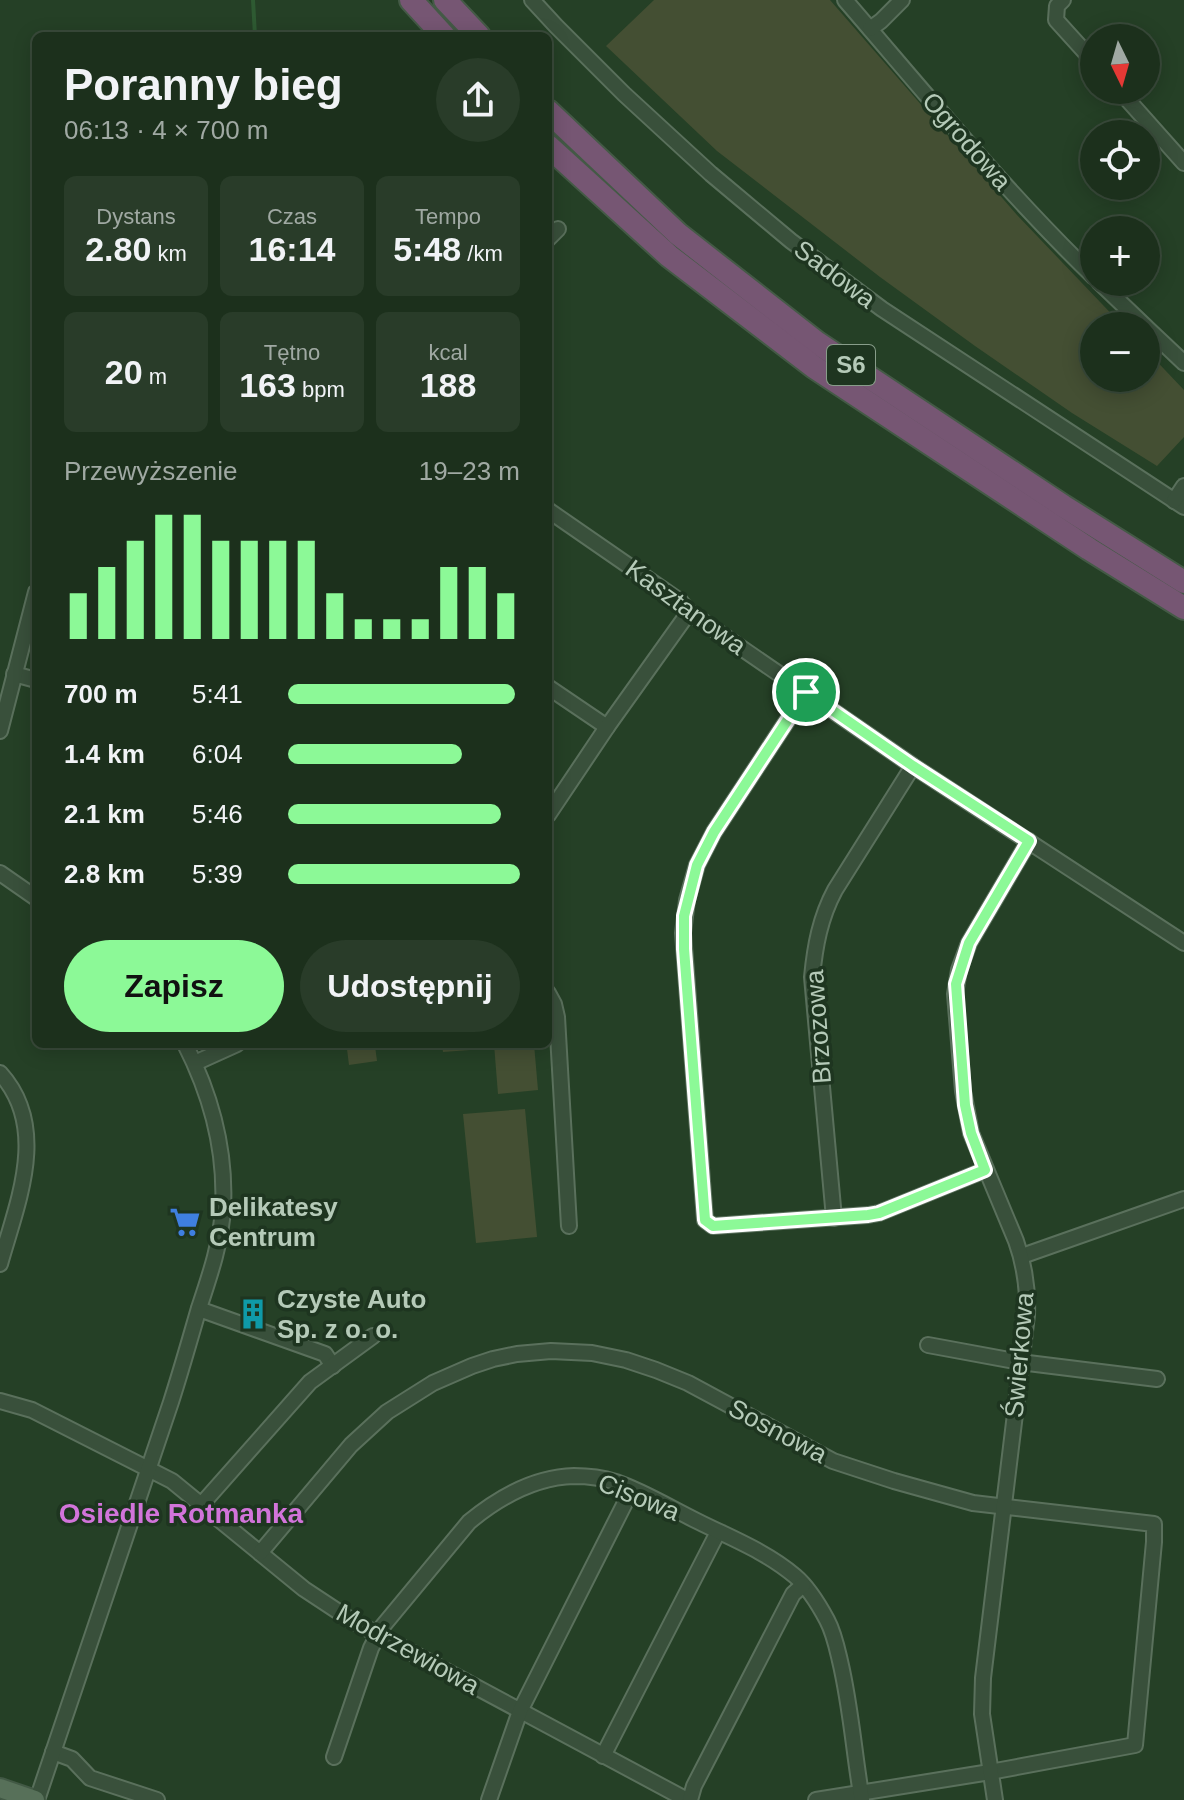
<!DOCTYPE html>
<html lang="pl">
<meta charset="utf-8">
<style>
body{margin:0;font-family:Arial,sans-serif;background:#293c29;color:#f1f3f6;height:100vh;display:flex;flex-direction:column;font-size:30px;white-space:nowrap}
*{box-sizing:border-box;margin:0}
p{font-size:26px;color:#a0a9a3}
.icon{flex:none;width:44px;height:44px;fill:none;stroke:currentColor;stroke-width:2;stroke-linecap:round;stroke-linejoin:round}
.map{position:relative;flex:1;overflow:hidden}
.side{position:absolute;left:32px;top:32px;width:520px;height:1016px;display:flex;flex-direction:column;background:#1c301c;border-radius:12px;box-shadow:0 4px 20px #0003,0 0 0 2px #3a4b3b}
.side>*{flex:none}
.needle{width:52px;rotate:175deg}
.fabs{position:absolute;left:1080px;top:24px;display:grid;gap:16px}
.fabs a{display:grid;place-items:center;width:80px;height:80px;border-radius:50%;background:#1c301c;box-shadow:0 4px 20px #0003,0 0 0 2px #3a4b3b;font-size:40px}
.pin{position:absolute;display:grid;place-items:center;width:68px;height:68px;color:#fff;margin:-34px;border:4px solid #fff;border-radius:50%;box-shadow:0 2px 8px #0007}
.round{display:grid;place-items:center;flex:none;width:84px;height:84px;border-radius:42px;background:#293c29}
.head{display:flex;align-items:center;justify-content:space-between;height:136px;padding:0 32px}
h1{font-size:44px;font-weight:700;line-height:60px}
.stats{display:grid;grid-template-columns:repeat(3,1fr);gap:12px;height:136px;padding:8px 32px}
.stats div{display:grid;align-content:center;border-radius:12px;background:#293c29;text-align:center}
.stats b{font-size:34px;font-weight:700}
.stats small{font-size:22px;font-weight:400}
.stats p{font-size:22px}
.chart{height:224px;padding:16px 32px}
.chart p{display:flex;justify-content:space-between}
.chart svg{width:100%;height:144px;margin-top:8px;stroke:#8cf997;stroke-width:6}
.button{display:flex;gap:16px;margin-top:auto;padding:16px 32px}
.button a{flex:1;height:92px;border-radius:48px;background:#8cf997;color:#111;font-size:32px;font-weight:700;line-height:92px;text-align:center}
.button a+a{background:#293c29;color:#f1f3f6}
ul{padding:0 32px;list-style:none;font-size:26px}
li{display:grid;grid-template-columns:128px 96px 1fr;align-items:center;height:60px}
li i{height:20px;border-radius:10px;background:#8cf997}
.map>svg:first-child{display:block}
.green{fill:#444f33}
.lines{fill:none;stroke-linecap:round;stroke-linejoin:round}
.stream{stroke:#2e5a32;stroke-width:4}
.minor-casing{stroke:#5a705c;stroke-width:18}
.major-casing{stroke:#425945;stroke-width:22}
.highway-casing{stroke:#445a46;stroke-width:26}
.minor{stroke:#39503b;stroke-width:14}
.major{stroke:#577059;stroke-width:18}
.highway{stroke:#765673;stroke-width:22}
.route-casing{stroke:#fff;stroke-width:16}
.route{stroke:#8cf997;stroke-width:10}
.labels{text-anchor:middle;stroke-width:7;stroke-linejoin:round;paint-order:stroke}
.shield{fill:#1e3520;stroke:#889d8a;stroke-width:2}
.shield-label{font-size:24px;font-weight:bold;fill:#b5cab8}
.street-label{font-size:26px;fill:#b5cab8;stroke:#1e3520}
.poi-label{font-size:26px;font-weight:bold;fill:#b5cab8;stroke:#1e3520;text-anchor:start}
.neighbourhood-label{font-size:28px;font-weight:bold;fill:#d274da;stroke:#1e3520}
</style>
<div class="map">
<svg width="1184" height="1800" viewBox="0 0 1184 1800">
<rect width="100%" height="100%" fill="#254026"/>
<g class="green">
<polygon points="654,0 830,0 1017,215 1123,326 1094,326 1094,378 1146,378 1146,350 1184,390 1184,437 1157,466 1072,413 975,346 880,277 717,151 606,46"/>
<polygon points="442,1044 484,1044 484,1049 443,1052"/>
<polygon points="494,1044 534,1044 538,1090 498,1094"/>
<polygon points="375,1046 377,1061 349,1065 347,1049"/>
<polygon points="525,1109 537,1237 476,1243 463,1114"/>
</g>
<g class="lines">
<polyline class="stream" points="253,0 255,36"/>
<g class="minor-casing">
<g id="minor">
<polyline points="532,0 556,26 624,94 711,174 791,241 882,309 1184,507"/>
<path d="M845,0C926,94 1005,191 1094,277"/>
<polyline points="1063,0 1057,6 1056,20 1094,62"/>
<polyline points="870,29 881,21 902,0"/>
<polyline points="1119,90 1184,163"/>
<polyline points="548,239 558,229"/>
<polyline points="1099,282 1145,326"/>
<polyline points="1146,327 1184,363"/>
<polyline points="1174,501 1184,486"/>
<polyline points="548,510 681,602 689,612 913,766 1184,943"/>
<polyline points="14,674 36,680"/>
<polyline points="548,687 607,727"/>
<polyline points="806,692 714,832 697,865 687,900 683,933 705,1220 713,1226 868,1215 879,1213 985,1170"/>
<polyline points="0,731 36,592"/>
<polyline points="548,815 607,727 689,612"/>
<polyline points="0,873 36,898"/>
<polyline points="548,993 554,1004 557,1017 569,1226"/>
<polyline points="195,1063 237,1044"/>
<path d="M0,1073C50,1128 17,1203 0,1264"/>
<path d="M834,1218L812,977C815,946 820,918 835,890L913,766"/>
<polyline points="1022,1256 1184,1199"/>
<polyline points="199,1309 325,1354 333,1366"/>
<polyline points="928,1345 1020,1362 1157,1379"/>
<polyline points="0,1401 32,1410 172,1481 304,1589 351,1620 687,1800"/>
<polyline points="202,1504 310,1382 373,1336"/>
<polyline points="260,1553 351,1445 387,1412 433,1383 472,1366 493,1359 517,1354 551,1351 592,1353 626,1360 656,1370 688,1383 833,1461 894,1481 973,1503 1154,1524 1154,1542 1135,1745 990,1772 816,1800"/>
<polyline points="53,1752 72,1759 90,1778 157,1800"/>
<polyline points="603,1756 718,1532"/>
<path d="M334,1757L371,1648L382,1627L469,1522C498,1498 535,1477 574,1476C588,1476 603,1478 616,1482C645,1492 672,1509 699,1522C731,1538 767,1552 795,1576C808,1587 819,1605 827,1620C834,1633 837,1648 840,1661C851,1707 854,1754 862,1800"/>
<path d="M37,1800C81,1667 127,1535 171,1402C181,1371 190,1339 199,1308C210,1275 221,1243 223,1208C226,1151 211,1095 185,1044"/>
<polyline points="489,1800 520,1711 632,1489"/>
<polyline points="690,1800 694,1786 793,1594 803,1585"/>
<path d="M995,1800L982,1714L983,1678L1027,1315C1028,1289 1025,1266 1016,1241L971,1133L963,1091L955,994L959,970L969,943L1029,841"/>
</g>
</g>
<g class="major-casing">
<polyline id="major" points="0,1788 35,1800"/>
</g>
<g class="highway-casing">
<g id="highway">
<polyline points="411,0 444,36"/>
<polyline points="445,0 479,36"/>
<polyline points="548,111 678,234 816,342 1063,506 1184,582"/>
<polyline points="548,146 669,256 814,367 1089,549 1184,608"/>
</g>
</g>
<use href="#minor" class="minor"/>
<use href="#major" class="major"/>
<use href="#highway" class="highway"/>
</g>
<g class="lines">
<g class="route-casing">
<polygon id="route" points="806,692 913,766 1029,841 969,943 956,984 965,1105 971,1133 985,1170 879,1213 868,1215 713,1226 705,1220 684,949 684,916 697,865 714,832"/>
</g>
<use href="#route" class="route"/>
</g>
<defs>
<g id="supermarket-bare" transform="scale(2.4)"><path d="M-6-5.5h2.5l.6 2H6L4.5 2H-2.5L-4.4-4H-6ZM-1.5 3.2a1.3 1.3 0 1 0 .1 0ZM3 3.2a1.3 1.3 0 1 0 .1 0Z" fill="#3f7fe0" stroke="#1e3520" stroke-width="2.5" paint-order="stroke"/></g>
<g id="building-bare" transform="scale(2.4)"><path d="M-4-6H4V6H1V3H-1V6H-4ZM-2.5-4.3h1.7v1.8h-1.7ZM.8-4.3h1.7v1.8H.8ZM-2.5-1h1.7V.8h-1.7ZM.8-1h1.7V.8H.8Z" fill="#0f9aa8" stroke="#1e3520" stroke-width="2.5" paint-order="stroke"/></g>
</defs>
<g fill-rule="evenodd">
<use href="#supermarket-bare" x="185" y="1222"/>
<use href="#building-bare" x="253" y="1314"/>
</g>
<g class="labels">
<rect class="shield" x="827" y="345" width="48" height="40" rx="6"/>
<g class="shield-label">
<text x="851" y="373">S6</text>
</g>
<g class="street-label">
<text transform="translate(967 141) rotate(49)" y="9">Ogrodowa</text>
<text transform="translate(835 274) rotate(37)" y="9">Sadowa</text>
<text transform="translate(686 607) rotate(36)" y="9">Kasztanowa</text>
<text transform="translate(818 1027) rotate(-94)" y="9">Brzozowa</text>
<text transform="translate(1019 1355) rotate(-85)" y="9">Świerkowa</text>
<text transform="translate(778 1431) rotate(28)" y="9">Sosnowa</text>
<text transform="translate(639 1497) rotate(22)" y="9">Cisowa</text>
<text transform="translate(408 1649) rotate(29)" y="9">Modrzewiowa</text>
</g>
<g class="poi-label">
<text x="209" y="1216">Delikatesy<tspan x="209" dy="30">Centrum</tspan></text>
<text x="277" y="1308">Czyste Auto<tspan x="277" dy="30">Sp. z o. o.</tspan></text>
</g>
<g class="neighbourhood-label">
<text x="181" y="1523">Osiedle Rotmanka</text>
</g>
</g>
</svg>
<div class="fabs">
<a><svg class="needle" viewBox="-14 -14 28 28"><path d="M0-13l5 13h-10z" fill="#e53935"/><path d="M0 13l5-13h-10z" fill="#a0a9a3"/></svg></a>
<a><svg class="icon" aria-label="locate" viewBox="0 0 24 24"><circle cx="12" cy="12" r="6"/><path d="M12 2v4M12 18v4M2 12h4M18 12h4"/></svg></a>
<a>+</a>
<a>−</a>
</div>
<div class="pin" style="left:806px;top:692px;background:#1e9e55"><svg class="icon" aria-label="arrive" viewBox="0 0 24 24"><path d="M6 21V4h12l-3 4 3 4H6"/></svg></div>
<section class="side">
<div class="head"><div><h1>Poranny bieg</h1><p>06:13 · 4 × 700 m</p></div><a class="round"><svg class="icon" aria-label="share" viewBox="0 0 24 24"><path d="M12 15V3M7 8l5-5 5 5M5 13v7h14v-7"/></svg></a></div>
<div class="stats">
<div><p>Dystans</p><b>2.80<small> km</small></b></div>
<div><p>Czas</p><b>16:14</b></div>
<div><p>Tempo</p><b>5:48<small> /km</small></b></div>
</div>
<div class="stats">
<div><b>20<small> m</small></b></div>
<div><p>Tętno</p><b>163<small> bpm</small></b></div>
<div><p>kcal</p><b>188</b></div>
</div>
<div class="chart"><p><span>Przewyższenie</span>19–23 m</p>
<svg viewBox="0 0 160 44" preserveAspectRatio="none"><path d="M5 44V30M15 44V22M25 44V14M35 44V6M45 44V6M55 44V14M65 44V14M75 44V14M85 44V14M95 44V30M105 44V38M115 44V38M125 44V38M135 44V22M145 44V22M155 44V30"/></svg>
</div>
<ul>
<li><b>700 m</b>5:41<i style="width:98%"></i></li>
<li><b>1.4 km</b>6:04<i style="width:75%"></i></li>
<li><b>2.1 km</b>5:46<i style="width:92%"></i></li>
<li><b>2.8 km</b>5:39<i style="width:100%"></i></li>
</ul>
<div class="button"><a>Zapisz</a><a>Udostępnij</a></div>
</section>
</div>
